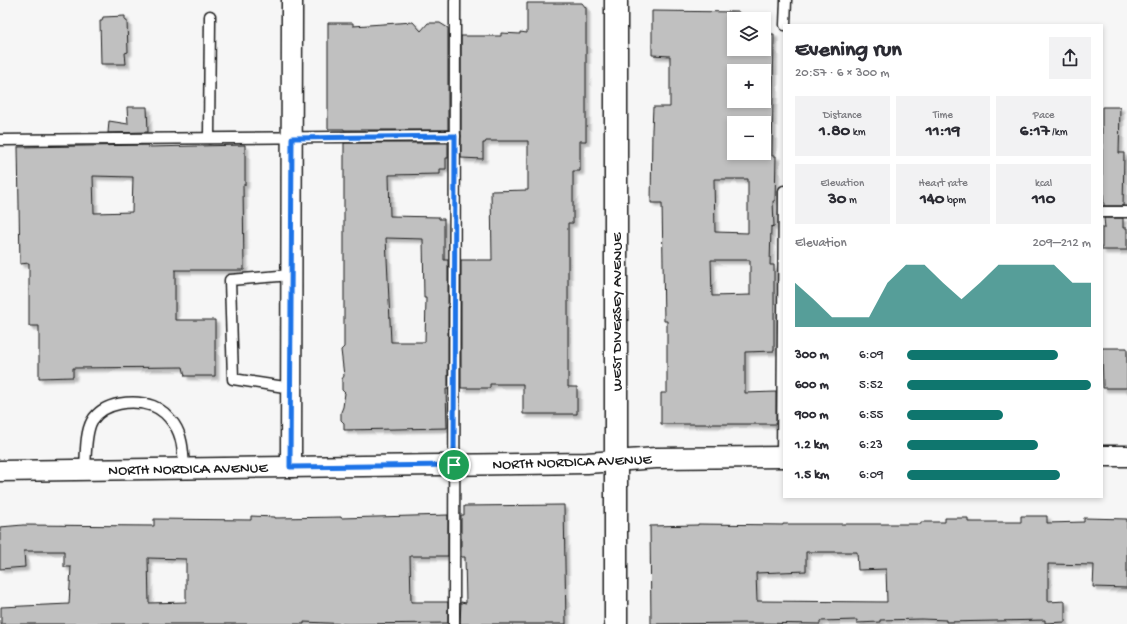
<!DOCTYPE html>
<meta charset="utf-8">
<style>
body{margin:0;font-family:"Gochi Hand",sans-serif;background:#f2f2f3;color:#2b2b33;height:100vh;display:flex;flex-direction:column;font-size:15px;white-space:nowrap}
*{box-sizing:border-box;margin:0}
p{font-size:13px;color:#7c7c81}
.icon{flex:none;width:22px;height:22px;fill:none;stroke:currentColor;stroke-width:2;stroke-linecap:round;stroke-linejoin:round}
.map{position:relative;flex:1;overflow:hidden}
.drawer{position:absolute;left:783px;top:24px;width:320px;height:474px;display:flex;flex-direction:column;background:#fff;border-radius:0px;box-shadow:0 2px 6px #0003}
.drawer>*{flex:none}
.tools{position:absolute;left:727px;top:12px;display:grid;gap:8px}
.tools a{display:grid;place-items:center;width:44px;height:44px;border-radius:0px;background:#fff;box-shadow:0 2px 6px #0003;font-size:20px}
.pin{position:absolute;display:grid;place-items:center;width:34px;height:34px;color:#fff;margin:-17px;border:2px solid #fff;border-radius:50%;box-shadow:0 1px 4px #0007}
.round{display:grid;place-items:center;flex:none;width:42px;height:42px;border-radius:0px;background:#f2f2f3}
.summary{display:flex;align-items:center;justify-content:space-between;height:68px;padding:0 12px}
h1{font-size:22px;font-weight:800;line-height:30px}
.figures{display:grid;grid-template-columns:repeat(3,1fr);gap:6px;height:68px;padding:4px 12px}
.figures div{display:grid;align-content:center;border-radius:0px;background:#f2f2f3;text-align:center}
.figures b{font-size:17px;font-weight:800}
.figures small{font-size:11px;font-weight:400}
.figures p{font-size:11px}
.chart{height:112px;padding:8px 12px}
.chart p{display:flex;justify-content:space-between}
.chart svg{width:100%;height:72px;margin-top:4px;fill:#0f766e;opacity:.7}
ul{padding:0 12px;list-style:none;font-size:13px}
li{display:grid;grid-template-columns:64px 48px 1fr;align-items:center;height:30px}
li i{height:10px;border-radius:5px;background:#0f766e}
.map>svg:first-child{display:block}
.building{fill:#c0c0c0;stroke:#1c1c1c;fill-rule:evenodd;filter:url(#shadow)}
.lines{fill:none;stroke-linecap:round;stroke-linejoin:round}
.service-casing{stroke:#1c1c1c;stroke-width:13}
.minor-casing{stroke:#1c1c1c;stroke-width:23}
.secondary-casing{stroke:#1c1c1c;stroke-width:25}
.service{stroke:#fff;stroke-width:10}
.minor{stroke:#fff;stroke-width:20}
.secondary{stroke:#fff;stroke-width:22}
.route-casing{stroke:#fff;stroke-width:8}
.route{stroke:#1a73e8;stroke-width:5}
.labels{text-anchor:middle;stroke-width:3.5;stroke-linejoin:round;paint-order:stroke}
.street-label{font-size:15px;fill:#1c1c1c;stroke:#fff}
</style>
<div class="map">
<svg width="1127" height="624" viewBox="0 0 1127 624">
<defs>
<filter id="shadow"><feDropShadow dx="3.5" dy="3.5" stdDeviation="1" flood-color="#0004"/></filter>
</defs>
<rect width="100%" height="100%" fill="#f6f6f6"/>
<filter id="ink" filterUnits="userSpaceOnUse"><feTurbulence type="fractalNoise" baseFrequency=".025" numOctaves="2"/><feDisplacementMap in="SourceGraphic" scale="8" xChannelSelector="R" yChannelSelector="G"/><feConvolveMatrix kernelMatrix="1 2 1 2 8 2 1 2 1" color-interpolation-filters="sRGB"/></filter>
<g filter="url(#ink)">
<g class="building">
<polygon points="527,3 582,3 586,8 586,141 580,141 580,171 573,171 573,223 568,223 568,387 577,387 577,414 523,414 523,384 490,384 490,388 461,388 461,260 492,260 491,191 528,190 528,141 486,141 485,143 483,143 483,159 461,158 461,36 501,36 501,33 520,34 520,32 527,33"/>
<path d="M652,11L739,12V19H734V49H764V34H774L772,156H776L775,201H773L774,226L771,227L770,265H774V351L745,352V393L776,392V424H661V393H667V321H664L662,203H651L652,130L653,107H670V56L652,55ZM734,71H764V101H734ZM734,123H764V153H734ZM714,179H748V233L715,232ZM711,260H750V295L712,296Z"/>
<polygon points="125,16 125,21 127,21 128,52 125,53 126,64 101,64 100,21 102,21 103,17"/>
<polygon points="413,22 421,31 428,23 440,23 448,28 448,130 344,130 344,129 328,129 328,23 353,23 353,26"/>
<polygon points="127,107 147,107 148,132 108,133 109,121 128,124"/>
<polygon points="1102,107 1120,107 1119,153 1124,153 1123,206 1104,206 1102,176"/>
<path d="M344,143H448V158H446V169H440V174L389,175L390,216L439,217V219H444V260H448V389H446L447,428L344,430V423L341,420V412L343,407L345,393L342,390V379L344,376L341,350L344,347ZM386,238L423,239L424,298H426L425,342H391Z"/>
<path d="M148,145V147L245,145V185H243L244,270H175V320H215V376H185L183,367L73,368V377L39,378V326H29V263L20,264L18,147ZM93,176L133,177L132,212L94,213Z"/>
<polygon points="1104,218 1123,218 1123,228 1127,228 1127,250 1102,250 1102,228 1105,228"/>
<polygon points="1102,348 1127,348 1127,388 1103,388"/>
<polygon points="564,505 566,624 460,624 461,602 466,603 465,557 461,557 461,515 464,515 464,506"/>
<path d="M448,515V556H410L411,602H448V623L349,624L304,622V624H1V607L69,604L71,567H64V551H24L25,567L0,569V527L23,525L154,526V519L251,520V516L275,517V518L341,517V518ZM148,558L186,559V602L149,603Z"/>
<path d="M1021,516H1047V523L1084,522V518L1127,519V588L1093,587L1094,565L1048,564V602L1065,601V622L1045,623V620L946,622V620L922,619L880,620V622L857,623V620L820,621V624L750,623L651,624L650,526L698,525V524L783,525V524H921V522H945V518H968V522H1021ZM806,552H857L858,570L886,569L887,602L757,601L756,573L806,571Z"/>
</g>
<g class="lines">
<g class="service-casing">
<g id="service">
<polyline points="785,25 786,0"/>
<polyline points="209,138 210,16"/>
<polyline points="0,140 455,136"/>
<polyline points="1102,212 1127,212"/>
<polyline points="291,388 233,379 230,280 291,275"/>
<polyline points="782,457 784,191"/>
<path d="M85,470C86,456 85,433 92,421C103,402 134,399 153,406C161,409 169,417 174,424C183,437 183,453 184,468"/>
<polyline points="454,624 455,0"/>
</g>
</g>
<g class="minor-casing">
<g id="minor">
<polyline points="1102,456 1127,456"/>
<polyline points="291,467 292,0"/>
<polyline points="0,471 587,463 656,458 784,457"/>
</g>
</g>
<g class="secondary-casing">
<polyline id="secondary" points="616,624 616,0"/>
</g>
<use href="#service" class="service"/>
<use href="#minor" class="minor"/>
<use href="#secondary" class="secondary"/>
</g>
</g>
<g class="lines" filter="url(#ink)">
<g class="route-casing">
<polygon id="route" points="455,136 454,465 290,467 292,138"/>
</g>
<use href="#route" class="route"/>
</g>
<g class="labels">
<g class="street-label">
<text transform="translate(616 312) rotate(-90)" y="5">WEST DIVERSEY AVENUE</text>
<text transform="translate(572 461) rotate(-2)" y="5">NORTH NORDICA AVENUE</text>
<text transform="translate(188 468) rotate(-1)" y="5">NORTH NORDICA AVENUE</text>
</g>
</g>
</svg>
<div class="tools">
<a><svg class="icon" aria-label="layers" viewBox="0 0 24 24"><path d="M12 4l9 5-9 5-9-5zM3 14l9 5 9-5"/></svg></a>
<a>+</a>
<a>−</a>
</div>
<div class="pin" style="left:454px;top:465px;background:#1e9e55"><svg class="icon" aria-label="arrive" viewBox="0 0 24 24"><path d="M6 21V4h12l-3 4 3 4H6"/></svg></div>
<section class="drawer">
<div class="summary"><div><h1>Evening run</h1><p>20:57 · 6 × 300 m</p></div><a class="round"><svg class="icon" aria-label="share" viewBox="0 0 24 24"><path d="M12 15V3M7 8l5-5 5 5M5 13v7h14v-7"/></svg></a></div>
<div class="figures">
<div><p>Distance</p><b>1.80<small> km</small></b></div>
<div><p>Time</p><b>11:19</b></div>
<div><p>Pace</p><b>6:17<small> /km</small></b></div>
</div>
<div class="figures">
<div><p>Elevation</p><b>30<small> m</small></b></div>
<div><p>Heart rate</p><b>140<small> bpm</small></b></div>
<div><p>kcal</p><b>110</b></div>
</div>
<div class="chart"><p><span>Elevation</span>209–212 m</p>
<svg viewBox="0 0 160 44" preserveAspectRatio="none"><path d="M0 44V17L10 27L20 38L30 38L40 38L50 17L60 6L70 6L80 17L90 27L100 17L110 6L120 6L130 6L140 6L150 17L160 17V44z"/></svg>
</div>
<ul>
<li><b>300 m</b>6:09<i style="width:82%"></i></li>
<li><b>600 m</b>5:52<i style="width:100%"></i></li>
<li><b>900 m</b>6:55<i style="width:52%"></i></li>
<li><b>1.2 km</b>6:23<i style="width:71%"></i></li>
<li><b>1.5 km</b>6:09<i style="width:83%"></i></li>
</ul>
</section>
</div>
